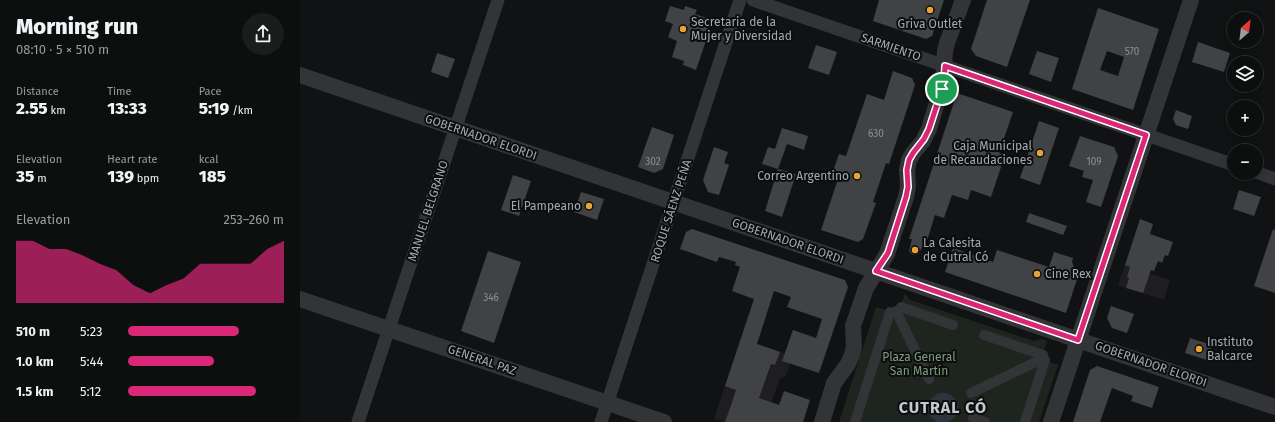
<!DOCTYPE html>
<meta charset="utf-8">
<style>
body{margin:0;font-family:"Fira Sans",sans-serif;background:#1b1c1c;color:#f1f3f6;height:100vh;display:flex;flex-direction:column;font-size:15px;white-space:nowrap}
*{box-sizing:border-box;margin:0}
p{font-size:13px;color:#9a9c9e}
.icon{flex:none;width:22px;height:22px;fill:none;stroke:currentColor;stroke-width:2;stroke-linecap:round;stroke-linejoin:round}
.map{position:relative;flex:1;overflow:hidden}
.sheet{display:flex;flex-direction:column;background:#0d0e0e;width:300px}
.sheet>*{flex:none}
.needle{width:26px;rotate:28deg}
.tools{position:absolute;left:927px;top:12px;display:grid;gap:8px}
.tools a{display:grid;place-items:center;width:36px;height:36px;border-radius:50%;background:#0d0e0e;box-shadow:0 2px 10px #0003,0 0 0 1px #2d2e2e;font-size:20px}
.pin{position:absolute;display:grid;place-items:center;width:34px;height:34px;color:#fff;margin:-17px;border:2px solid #fff;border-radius:50%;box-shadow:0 1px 4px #0007}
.round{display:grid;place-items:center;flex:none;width:42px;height:42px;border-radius:21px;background:#1b1c1c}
.head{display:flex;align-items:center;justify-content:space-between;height:68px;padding:0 16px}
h1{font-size:22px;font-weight:800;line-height:30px}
.stats{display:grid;grid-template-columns:repeat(3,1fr);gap:6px;height:68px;padding:4px 16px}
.stats div{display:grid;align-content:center}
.stats b{font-size:17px;font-weight:800}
.stats small{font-size:11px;font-weight:400}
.stats p{font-size:11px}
.chart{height:112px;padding:8px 16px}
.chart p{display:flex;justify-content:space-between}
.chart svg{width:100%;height:72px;margin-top:4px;fill:#db2777;opacity:.7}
ul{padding:0 16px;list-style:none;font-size:13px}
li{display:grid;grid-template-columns:64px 48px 1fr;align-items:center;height:30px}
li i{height:10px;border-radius:5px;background:#db2777}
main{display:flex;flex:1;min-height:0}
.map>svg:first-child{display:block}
.built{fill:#1e1e20}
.green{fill:#1e251e}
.water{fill:#2c353b}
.building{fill:#404246;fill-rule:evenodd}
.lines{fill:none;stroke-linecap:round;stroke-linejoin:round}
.pedestrian{stroke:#333438;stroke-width:10}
.minor{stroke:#333438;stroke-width:13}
.tertiary{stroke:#333438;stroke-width:16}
.route-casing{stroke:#fff;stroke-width:8}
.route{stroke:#db2777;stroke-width:5}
.poi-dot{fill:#e9a234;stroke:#0c0d0e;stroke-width:1.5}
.labels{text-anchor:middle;stroke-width:4;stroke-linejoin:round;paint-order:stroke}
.number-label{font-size:10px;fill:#8a8f98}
.poi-label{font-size:12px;fill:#a3a9b3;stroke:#0c0d0e;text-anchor:start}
.street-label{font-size:12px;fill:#a3a9b3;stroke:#0c0d0e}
.park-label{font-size:12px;fill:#7b9d7b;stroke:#0c0d0e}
.district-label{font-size:16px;font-weight:bold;letter-spacing:1px;fill:#c4c8cf;stroke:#0c0d0e}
</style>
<main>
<section class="sheet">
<div class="head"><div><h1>Morning run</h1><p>08:10 · 5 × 510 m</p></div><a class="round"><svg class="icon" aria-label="share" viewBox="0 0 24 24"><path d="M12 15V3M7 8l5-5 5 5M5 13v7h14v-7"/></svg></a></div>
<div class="stats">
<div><p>Distance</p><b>2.55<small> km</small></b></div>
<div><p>Time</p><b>13:33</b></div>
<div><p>Pace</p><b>5:19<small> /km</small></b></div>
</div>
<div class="stats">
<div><p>Elevation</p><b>35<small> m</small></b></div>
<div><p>Heart rate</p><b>139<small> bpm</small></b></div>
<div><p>kcal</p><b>185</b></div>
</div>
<div class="chart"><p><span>Elevation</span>253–260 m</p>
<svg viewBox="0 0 160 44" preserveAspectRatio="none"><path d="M0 44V6L10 6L20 11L30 11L40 15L50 20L60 24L70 33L80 38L90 33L100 29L110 20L120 20L130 20L140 20L150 11L160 6V44z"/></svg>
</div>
<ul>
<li><b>510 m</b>5:23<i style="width:71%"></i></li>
<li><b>1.0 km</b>5:44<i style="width:55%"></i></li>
<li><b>1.5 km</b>5:12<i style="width:82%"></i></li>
</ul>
</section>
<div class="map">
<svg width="975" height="422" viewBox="0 0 975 422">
<rect width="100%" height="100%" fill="#111213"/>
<g class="built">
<polygon points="825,265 870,280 864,300 818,285"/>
<polygon points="441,338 492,356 486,376 480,379 469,409 433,397 425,422 414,419"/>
</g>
<polygon class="green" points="605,293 610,300 734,341 741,339 747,341 743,355 745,360 758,365 739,422 539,422 576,307 592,312 600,309"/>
<circle class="water" cx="643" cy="408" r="15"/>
<g class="building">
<polygon points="579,0 644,0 632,36 626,39 573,21"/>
<polygon points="687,0 730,0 707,67 676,56 671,49"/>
<polygon points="370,6 384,10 385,6 397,10 395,14 413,20 396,70 383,65 384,61 372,57 377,41 368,37 373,24 365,21"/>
<path d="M798,8L859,29L833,110L772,89ZM807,51L824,57L818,76L800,70Z"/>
<polygon points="898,42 930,53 924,72 892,62"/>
<polygon points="516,45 537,52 529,75 508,68"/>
<polygon points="737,51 759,58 751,82 729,74"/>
<polygon points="137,53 155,59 148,78 131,72"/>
<polygon points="593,71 612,78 615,85 589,164 586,163 573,202 576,203 563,239 558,242 521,230 538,179 531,177 539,154 546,156 567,94 584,100"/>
<polygon points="657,93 713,112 699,153 705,155 691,197 671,190 668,200 652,195 644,218 635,215 626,244 625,243 618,254 614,255 611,254 609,251 612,239 609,239"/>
<polygon points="876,110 892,116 888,129 876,125 873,119"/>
<polygon points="739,121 759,128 740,185 720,178"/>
<polygon points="352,127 374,135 363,169 354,173 338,167"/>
<polygon points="482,128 508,136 504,150 487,144 478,169 462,164 468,147 475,149"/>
<polygon points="780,136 814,147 818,156 801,207 786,202 793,180 782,177 784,171 769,166"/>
<polygon points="414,147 428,152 424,163 429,165 419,195 408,192 403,180"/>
<polygon points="478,169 496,174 482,217 465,211"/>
<polygon points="213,175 231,181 219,216 201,210"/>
<polygon points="939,190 961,197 954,216 933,209"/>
<polygon points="281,192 304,199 297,220 274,212"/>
<polygon points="729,213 767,226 763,235 726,222"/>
<polygon points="840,219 853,224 850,234 873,242 868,256 865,255 862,263 858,261 854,271 851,270 843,293 826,288 829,278 827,277 830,267 825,265"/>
<polygon points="392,229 545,280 548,287 519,373 482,361 493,330 516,338 522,319 487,307 491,297 474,291 457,344 480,352 475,365 471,364 459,398 479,405 484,391 510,400 503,422 425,422 436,390 425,386 454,299 432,291 440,267 435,265 436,262 419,257 417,262 380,249 386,232"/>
<polygon points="973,229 975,230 975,293 954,286"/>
<polygon points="653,248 693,262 697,250 749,267 754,252 773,258 772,262 775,269 780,270 766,313 645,272"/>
<polygon points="188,251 221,262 194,343 161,331"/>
<polygon points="811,306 834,314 827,333 812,328 807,318"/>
<polygon points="890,338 912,345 907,360 885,353"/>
<polygon points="797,366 859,387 852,408 831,401 833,396 812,388 800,422 773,422 790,370"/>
</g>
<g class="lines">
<g class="pedestrian">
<polyline points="601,307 653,325"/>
<polyline points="596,311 629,379"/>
<polyline points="684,335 743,355"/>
<polyline points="671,393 744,358"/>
<polyline points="673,418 685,422"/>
<polyline points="555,422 590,312"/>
<polyline points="725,422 745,360"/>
</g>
<g class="minor">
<polyline points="453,0 934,165"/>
<polyline points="956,172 975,179"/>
<polyline points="58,422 198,0"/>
<polyline points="301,422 440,0"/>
</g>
<g class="tertiary">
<polyline points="0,75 975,407"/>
<polyline points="0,299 364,422"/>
<polyline points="522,422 534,383 548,364 552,355 554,346 553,326 566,288 587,254 606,197 608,187 607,170 609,160 613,153 623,141 629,129 643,83 645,51 647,43 663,0"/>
<polyline points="751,422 891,0"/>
</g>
</g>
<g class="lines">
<g class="route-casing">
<polygon id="route" points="645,66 846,135 778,340 576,271 588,253 606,197 608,187 607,170 609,160 613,153 624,139 629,129 644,83"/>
</g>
<use href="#route" class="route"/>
</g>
<g class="poi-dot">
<circle cx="630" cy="10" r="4"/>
<circle cx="383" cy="29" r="4"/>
<circle cx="740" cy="153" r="4"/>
<circle cx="557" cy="176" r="4"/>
<circle cx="289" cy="206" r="4"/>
<circle cx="615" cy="250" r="4"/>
<circle cx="737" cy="274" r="4"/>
<circle cx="899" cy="349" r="4"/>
</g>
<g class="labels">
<g class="number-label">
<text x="832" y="55">570</text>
<text x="576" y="137">630</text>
<text x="353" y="165">302</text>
<text x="794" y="165">109</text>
<text x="191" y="301">346</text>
</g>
<g class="poi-label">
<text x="391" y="26">Secretaria de la<tspan x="391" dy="14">Mujer y Diversidad</tspan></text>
<text x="630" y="28" text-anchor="middle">Griva Outlet</text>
<text x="732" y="150" text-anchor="end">Caja Municipal<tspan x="732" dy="14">de Recaudaciones</tspan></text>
<text x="549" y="180" text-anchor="end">Correo Argentino</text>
<text x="281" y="210" text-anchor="end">El Pampeano</text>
<text x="623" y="247">La Calesita<tspan x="623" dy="14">de Cutral Có</tspan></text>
<text x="745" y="278">Cine Rex</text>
<text x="907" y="346">Instituto<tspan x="907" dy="14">Balcarce</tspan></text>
</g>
<g class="street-label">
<text transform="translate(591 47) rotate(19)" y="4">SARMIENTO</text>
<text transform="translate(181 137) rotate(19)" y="4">GOBERNADOR ELORDI</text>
<text transform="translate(128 211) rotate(-72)" y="4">MANUEL BELGRANO</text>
<text transform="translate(371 211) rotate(-72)" y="4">ROQUE SÁENZ PEÑA</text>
<text transform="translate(488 241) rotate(19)" y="4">GOBERNADOR ELORDI</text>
<text transform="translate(182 360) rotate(19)" y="4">GENERAL PAZ</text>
<text transform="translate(851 364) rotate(19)" y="4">GOBERNADOR ELORDI</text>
</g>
<g class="park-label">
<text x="619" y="361">Plaza General<tspan x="619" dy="14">San Martín</tspan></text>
</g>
<g class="district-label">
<text x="643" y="413">CUTRAL CÓ</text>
</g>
</g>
</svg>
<div class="tools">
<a><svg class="needle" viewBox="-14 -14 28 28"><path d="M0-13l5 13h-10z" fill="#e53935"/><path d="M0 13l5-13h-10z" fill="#9a9c9e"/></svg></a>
<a><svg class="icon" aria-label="layers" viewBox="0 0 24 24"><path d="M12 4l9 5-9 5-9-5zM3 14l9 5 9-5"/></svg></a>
<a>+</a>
<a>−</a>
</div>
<div class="pin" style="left:642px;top:89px;background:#1e9e55"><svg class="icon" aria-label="arrive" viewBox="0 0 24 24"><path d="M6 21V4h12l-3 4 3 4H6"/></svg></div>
</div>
</main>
